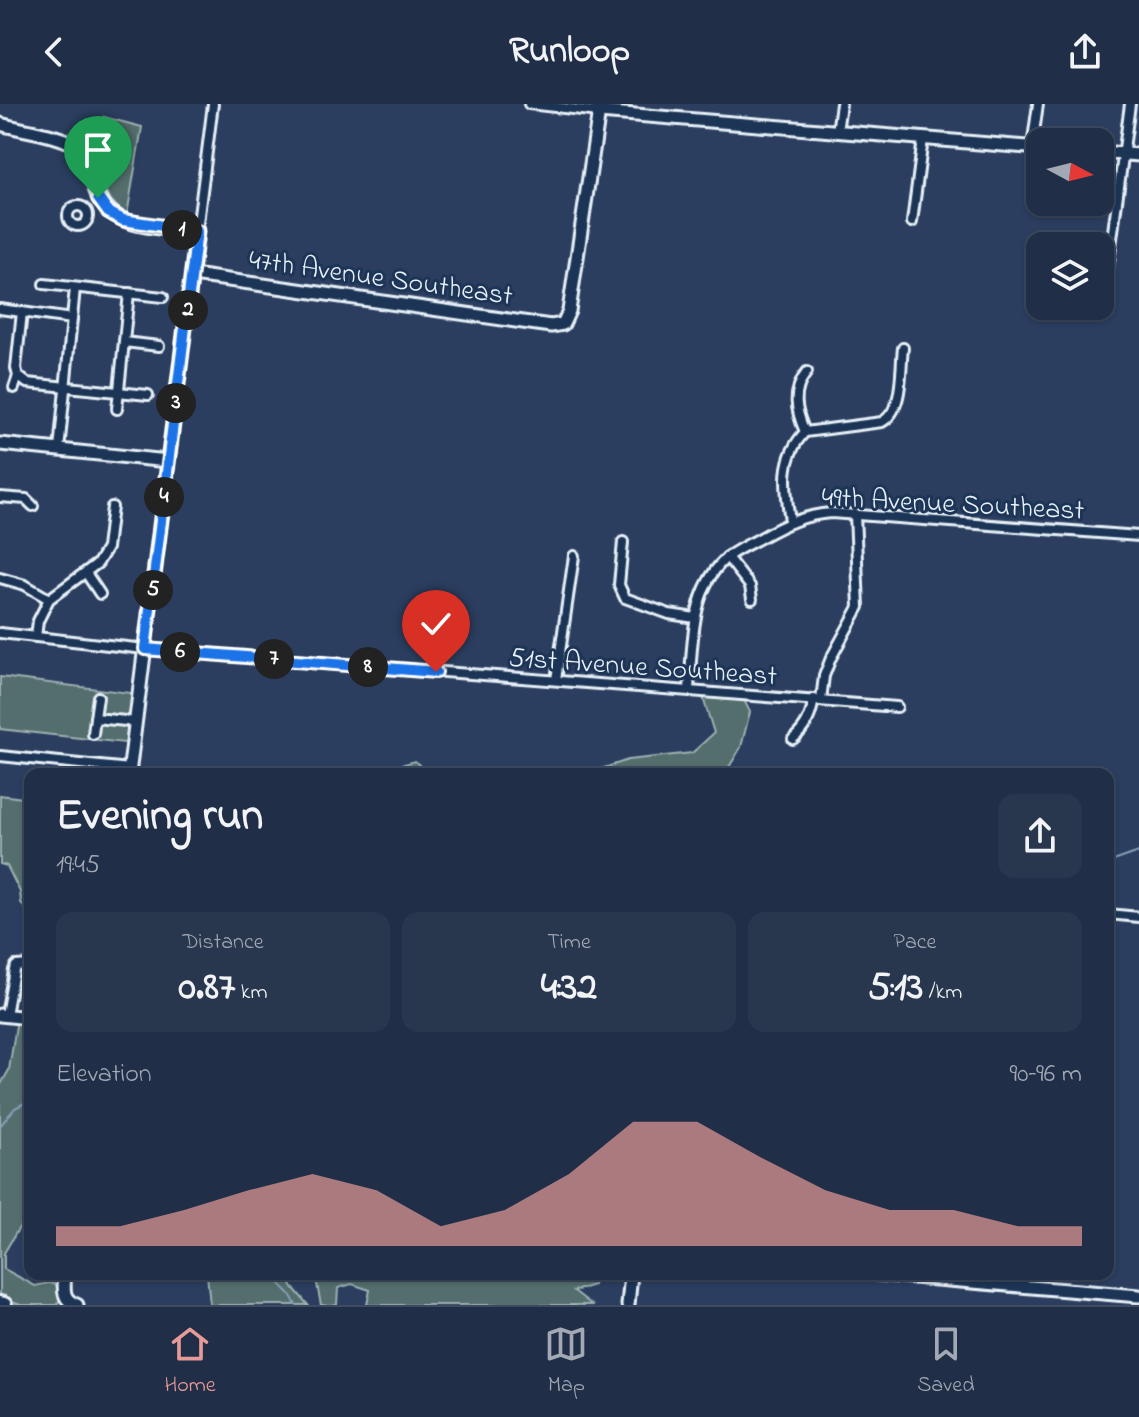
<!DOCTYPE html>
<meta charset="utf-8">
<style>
body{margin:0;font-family:"Indie Flower",sans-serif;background:#28364e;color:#f1f3f6;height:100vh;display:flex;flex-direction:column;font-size:30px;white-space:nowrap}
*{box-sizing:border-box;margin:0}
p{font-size:26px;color:#a2a8b4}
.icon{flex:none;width:44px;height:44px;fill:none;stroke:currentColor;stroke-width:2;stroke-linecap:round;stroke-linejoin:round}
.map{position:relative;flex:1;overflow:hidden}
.drawer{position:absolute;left:24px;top:664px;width:1090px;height:512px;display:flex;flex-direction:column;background:#202e47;border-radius:16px;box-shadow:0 2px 6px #0004,0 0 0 2px #3d4a60}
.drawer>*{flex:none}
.needle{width:52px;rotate:97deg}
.buttons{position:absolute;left:1026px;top:24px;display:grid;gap:16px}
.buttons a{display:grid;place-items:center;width:88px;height:88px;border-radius:16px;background:#202e47;box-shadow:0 2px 6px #0004,0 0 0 2px #3d4a60;font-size:40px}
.pin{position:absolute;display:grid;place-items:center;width:68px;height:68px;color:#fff;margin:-82px -34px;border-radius:50% 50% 50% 0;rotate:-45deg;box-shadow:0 0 8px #0007}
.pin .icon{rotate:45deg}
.km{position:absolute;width:40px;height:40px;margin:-20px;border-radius:50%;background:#222;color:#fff;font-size:22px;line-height:40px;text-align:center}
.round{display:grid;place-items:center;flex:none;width:84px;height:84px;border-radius:16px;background:#28364e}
.headline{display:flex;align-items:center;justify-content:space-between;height:136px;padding:0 32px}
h1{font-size:44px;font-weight:800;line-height:60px}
.stats{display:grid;grid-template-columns:repeat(3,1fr);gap:12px;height:136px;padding:8px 32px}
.stats div{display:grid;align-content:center;border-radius:16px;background:#28364e;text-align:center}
.stats b{font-size:40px;font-weight:800}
.stats small{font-size:22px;font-weight:400}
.stats p{font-size:22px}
.chart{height:224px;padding:16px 32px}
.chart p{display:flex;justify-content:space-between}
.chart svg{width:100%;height:144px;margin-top:8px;fill:#e69b98;opacity:.7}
header{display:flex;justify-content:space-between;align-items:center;height:104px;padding:0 32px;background:#202e47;font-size:36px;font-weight:800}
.menu{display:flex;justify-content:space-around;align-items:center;height:112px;border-top:2px solid #3d4a60;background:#202e47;font-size:22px;color:#a2a8b4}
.menu a{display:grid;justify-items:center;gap:4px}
.menu .active{color:#e69b98}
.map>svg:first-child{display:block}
.green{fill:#526e6c;stroke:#9db0b2;stroke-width:2}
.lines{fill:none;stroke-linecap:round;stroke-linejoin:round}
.stream{stroke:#859fb6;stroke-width:2}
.street-casing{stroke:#e8f1f8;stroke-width:14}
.secondary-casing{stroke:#e8f1f8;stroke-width:17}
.highway-casing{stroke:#e8f1f8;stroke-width:20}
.street{stroke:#1d3557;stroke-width:8}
.secondary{stroke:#1d3557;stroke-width:11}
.highway{stroke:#1d3557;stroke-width:14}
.route-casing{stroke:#fff;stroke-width:16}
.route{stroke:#1a73e8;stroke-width:10}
.labels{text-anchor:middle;stroke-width:6;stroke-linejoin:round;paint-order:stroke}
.street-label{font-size:28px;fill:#e8f1f8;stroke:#1d3557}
</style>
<header><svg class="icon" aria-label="back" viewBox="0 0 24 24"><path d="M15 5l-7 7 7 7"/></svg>Runloop<svg class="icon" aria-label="share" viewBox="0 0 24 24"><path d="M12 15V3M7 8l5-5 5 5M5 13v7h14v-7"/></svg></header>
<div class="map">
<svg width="1139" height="1201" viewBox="0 0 1139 1201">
<rect width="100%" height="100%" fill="#2b3e5f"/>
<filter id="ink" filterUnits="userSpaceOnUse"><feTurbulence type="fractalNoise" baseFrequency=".0125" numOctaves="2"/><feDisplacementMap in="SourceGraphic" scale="16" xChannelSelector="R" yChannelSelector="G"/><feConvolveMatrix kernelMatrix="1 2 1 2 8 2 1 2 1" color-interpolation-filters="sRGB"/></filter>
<g filter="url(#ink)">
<g class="green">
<path d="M104,13L142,23L127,111C100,91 104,77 90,49L113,27Z"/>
<polygon points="0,573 139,590 133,640 0,625"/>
<polygon points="701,587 741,590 750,608 741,643 725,670 586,670 628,656 692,649 714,629"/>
<polygon points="415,657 428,670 368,670"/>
<polygon points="0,691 30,695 30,811 21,799 20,788 7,762 0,760"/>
<polygon points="17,915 30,917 30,1105 4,1149 4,1165 35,1182 49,1179 56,1180 60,1195 57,1201 21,1201 0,1194 0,982 9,966"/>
<polygon points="207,1170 282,1170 308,1201 210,1201"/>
<polygon points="315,1170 593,1170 594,1181 574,1187 592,1201 367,1201 370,1186 352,1180 338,1184 337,1201 321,1201"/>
</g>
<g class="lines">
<g class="stream">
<polyline points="1108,759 1139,748"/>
<polyline points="0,1022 15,1004 30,996"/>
<polyline points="270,1170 290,1190 296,1201"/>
</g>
<g class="street-casing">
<g id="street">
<polyline points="529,0 599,8"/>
<polyline points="837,28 841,0"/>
<polyline points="1032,43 1038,0"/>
<circle cx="78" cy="112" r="10"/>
<polyline points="912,118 923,35"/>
<polyline points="197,127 213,0"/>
<polyline points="44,180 163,193"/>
<polyline points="0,205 72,215"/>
<polyline points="1102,210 1130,0"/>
<polyline points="124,238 159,242"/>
<polyline points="18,272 27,279 148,291"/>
<polyline points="14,284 18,272 16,264 22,208"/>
<polyline points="117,305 129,189"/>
<path d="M805,328L882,318C904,306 900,266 903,244"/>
<path d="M805,328C796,307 791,288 807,268"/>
<polyline points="59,346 75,184"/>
<polyline points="0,393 26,395 33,402"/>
<path d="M790,417C785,384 780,354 805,328"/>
<polyline points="623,438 619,481 625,494 669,510 695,514"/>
<polyline points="727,453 750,482 752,495"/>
<polyline points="86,469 100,490"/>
<polyline points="0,474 25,481 49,495"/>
<polyline points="0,529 145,545 897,603"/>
<polyline points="36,533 38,517 49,495 98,459 107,444 112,403"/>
<polyline points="556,576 574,452"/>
<path d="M689,585C693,541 690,489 724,456C734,446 750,440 762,433C785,420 805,411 831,409L1139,432"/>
<polyline points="98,593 95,614 136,618"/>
<polyline points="821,596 824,572 831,554 859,503 855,410"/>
<polyline points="93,630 95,614"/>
<path d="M793,635C806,624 811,612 814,595"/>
<polyline points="0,652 130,665"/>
<polyline points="1108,810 1139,813"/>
<polyline points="6,911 14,866 16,862 30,861"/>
</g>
</g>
<g class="secondary-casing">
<g id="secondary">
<polyline points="599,8 1040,44"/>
<path d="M0,20C20,26 61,30 77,43C89,52 91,67 94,81C105,127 159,123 197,127L129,670"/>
<polyline points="1100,48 1139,51"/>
<polyline points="193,171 551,222 563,220 569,207 600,0"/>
<polyline points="0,340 168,357"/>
<polyline points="0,911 30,914"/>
<path d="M65,1170C64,1183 61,1196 77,1201"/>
<polyline points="877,1170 1139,1192"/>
<polyline points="628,1201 631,1170"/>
</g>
</g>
<g class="highway-casing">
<polyline id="highway" points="0,1200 4,1201"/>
</g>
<use href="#street" class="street"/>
<use href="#secondary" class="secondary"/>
<use href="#highway" class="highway"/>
</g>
</g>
<g class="lines" filter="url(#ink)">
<g class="route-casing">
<polyline id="route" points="98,94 108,108 123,116 197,127 145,545 436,568"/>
</g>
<use href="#route" class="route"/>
</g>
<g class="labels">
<g class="street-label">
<text transform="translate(381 172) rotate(8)" y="10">47th Avenue Southeast</text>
<text transform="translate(953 398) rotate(3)" y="10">49th Avenue Southeast</text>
<text transform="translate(643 561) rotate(4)" y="10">51st Avenue Southeast</text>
</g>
</g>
</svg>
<div class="buttons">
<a><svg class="needle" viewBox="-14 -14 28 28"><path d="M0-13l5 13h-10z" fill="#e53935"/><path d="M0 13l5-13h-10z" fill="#a2a8b4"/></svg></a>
<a><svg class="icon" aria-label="layers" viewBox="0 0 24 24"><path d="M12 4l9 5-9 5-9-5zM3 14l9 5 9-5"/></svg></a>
</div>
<div class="pin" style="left:98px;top:94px;background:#1e9e55"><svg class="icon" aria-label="arrive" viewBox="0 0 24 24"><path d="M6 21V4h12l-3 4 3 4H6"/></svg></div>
<div class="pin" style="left:436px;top:568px;background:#d93025"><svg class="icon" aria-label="check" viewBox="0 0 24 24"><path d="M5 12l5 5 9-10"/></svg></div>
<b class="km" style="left:182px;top:126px">1</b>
<b class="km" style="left:188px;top:206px">2</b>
<b class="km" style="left:176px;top:299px">3</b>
<b class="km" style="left:164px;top:393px">4</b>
<b class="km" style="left:153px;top:486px">5</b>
<b class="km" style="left:180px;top:548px">6</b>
<b class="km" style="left:274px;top:555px">7</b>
<b class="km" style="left:368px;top:563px">8</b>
<section class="drawer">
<div class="headline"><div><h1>Evening run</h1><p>19:45</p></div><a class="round"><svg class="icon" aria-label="share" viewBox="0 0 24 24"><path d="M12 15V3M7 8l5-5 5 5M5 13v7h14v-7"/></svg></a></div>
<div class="stats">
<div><p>Distance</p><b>0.87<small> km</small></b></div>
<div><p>Time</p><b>4:32</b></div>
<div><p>Pace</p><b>5:13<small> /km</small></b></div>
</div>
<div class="chart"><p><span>Elevation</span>90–96 m</p>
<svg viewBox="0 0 160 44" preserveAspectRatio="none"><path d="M0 44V38L10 38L20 33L30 27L40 22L50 27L60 38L70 33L80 22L90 6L100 6L110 17L120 27L130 33L140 33L150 38L160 38V44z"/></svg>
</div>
</section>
</div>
<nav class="menu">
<a class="active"><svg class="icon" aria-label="home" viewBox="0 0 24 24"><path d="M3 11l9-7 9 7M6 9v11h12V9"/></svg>Home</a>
<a><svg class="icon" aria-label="map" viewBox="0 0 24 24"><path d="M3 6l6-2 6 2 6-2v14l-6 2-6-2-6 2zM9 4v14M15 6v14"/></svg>Map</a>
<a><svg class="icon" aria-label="saved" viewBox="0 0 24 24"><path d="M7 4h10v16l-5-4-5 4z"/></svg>Saved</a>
</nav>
